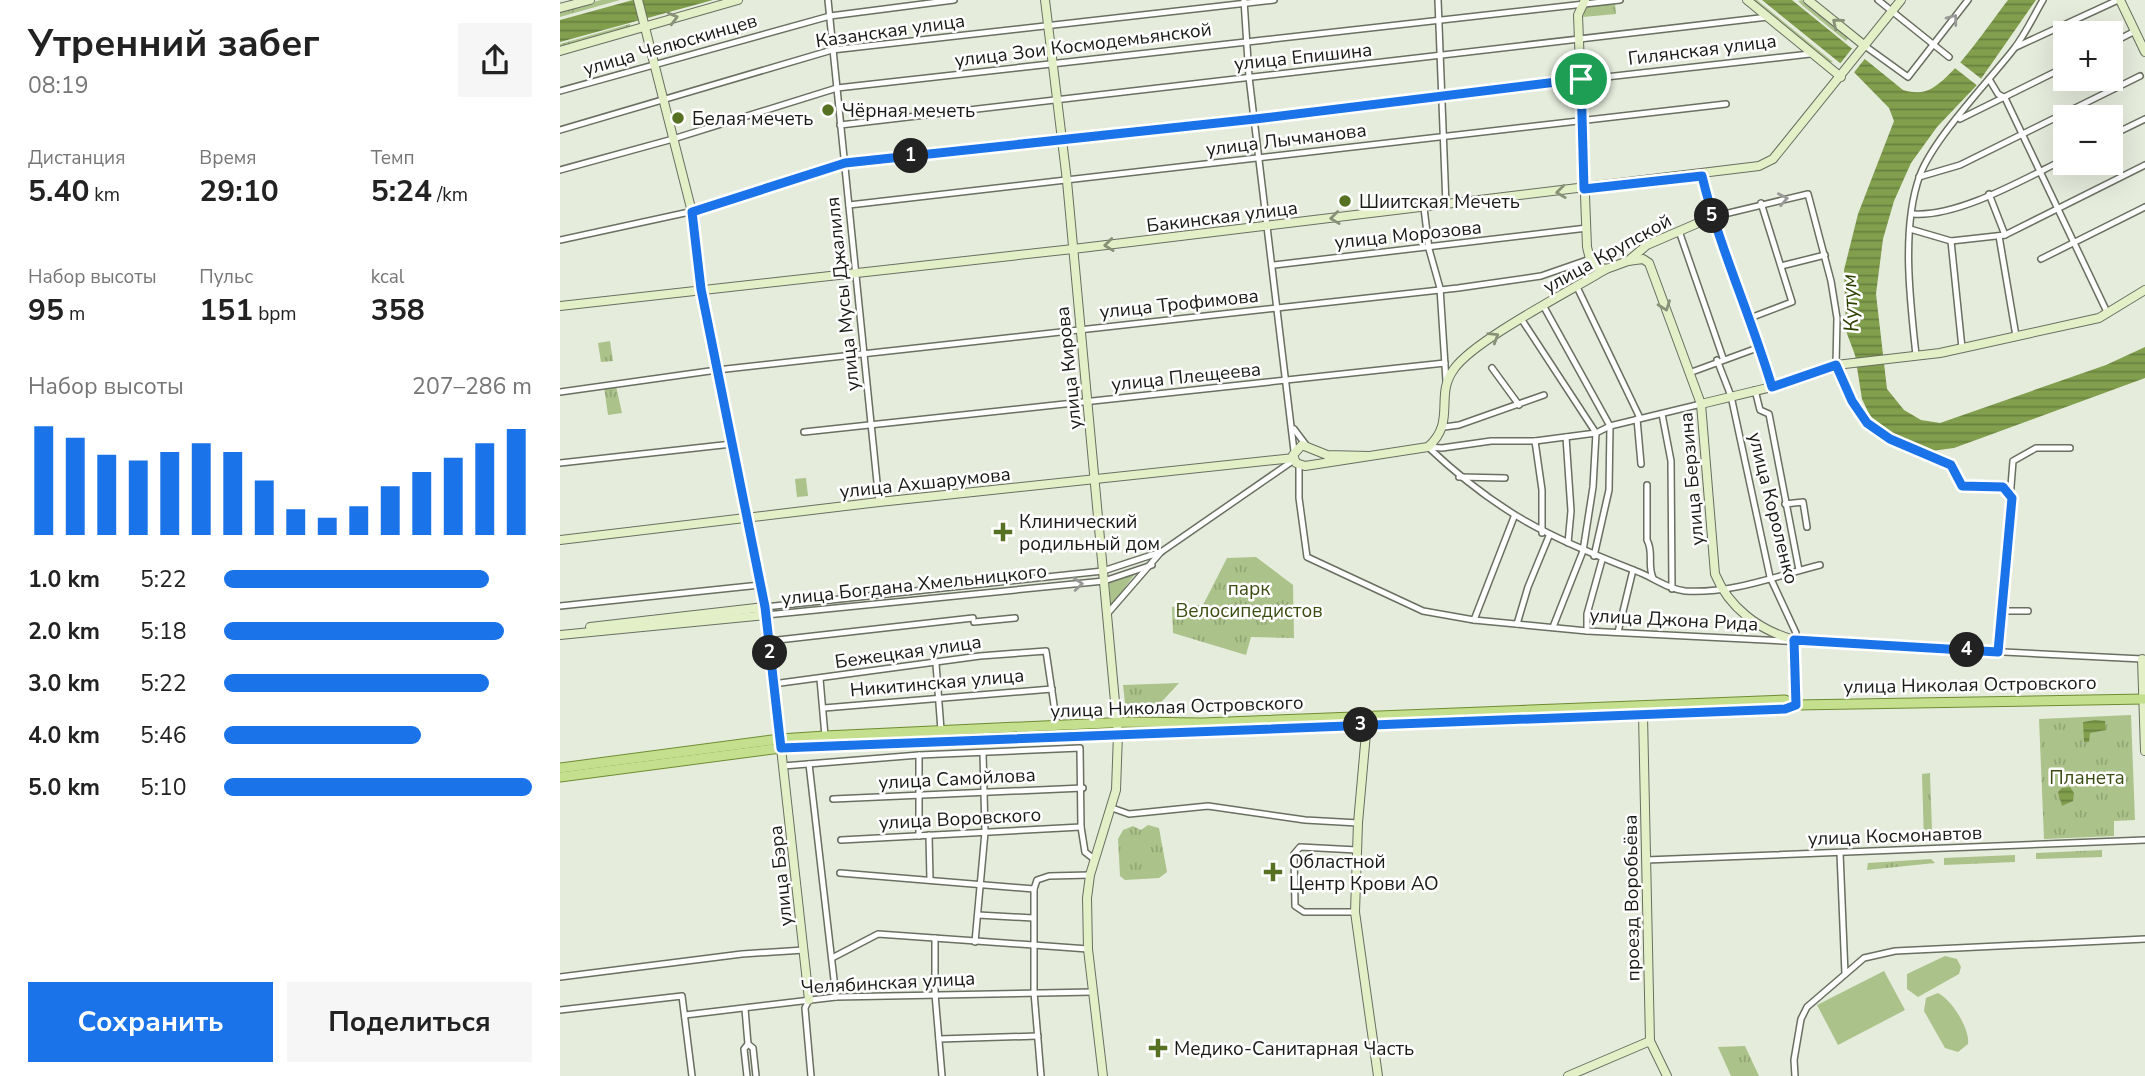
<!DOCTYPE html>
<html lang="ru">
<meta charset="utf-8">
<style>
body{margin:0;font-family:"Nunito Sans",sans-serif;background:#f6f6f6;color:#222;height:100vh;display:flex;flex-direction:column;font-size:26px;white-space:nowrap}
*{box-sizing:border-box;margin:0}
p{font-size:23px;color:#767676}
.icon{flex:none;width:38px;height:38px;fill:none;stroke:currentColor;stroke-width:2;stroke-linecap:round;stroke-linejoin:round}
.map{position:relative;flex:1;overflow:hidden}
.drawer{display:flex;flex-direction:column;background:#fff;width:560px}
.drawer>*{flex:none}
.controls{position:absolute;left:1493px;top:21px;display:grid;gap:14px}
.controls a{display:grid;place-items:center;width:70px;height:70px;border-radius:0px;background:#fff;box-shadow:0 7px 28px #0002;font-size:35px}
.pin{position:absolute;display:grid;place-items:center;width:60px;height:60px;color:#fff;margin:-30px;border:4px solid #fff;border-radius:50%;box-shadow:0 2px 7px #0007}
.km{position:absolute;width:35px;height:35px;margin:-18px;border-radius:50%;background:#222;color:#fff;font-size:19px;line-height:35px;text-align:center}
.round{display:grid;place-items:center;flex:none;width:74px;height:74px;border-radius:0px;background:#f6f6f6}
.headline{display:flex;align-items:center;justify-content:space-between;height:119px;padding:0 28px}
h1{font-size:38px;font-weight:700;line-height:52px}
.figures{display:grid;grid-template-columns:repeat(3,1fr);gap:10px;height:119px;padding:7px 28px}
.figures div{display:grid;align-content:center}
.figures b{font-size:30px;font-weight:700}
.figures small{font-size:19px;font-weight:400}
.figures p{font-size:19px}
.chart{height:196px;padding:14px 28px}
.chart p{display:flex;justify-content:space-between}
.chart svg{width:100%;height:126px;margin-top:7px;stroke:#1a73e8;stroke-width:6}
.button{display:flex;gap:14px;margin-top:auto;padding:14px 28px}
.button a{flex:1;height:80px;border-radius:0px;background:#1a73e8;color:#fff;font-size:28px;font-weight:700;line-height:80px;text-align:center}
.button a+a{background:#f6f6f6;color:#222}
ul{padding:0 28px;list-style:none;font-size:23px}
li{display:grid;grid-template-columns:112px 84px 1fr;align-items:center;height:52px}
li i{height:18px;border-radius:9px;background:#1a73e8}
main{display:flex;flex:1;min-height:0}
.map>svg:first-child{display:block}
.grass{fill:url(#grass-tufts)}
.garden{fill:#abc28a}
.water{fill:url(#water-rules)}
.pier{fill:#e5ecdc}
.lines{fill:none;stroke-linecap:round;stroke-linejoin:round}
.street-casing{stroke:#696f61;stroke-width:8}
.secondary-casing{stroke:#696f61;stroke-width:10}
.primary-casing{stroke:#6f8c33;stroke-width:11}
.street{stroke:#fff;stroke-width:5}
.secondary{stroke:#e2efc7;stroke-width:8}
.primary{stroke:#c4df8e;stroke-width:9}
.oneway{stroke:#889077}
.oneway2{stroke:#989896}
.route-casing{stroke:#fff;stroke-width:14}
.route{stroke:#1a73e8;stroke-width:9}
.poi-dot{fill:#577123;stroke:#fff;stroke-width:2.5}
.labels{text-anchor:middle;stroke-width:5;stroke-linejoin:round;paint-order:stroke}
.street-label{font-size:19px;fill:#191b16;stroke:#fff}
.poi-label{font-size:19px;fill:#191b16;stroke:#fff;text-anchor:start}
.park-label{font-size:19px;fill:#3a4d11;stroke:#fff}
.water-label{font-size:21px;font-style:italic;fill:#2d4000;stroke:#fff}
</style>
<main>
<section class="drawer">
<div class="headline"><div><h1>Утренний забег</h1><p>08:19</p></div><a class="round"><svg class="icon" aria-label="share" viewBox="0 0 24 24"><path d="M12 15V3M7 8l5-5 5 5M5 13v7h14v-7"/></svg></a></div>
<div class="figures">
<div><p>Дистанция</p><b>5.40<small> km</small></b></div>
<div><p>Время</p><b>29:10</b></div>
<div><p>Темп</p><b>5:24<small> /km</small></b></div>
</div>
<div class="figures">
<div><p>Набор высоты</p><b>95<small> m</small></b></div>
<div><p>Пульс</p><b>151<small> bpm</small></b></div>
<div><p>kcal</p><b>358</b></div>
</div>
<div class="chart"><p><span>Набор высоты</span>207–286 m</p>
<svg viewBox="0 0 160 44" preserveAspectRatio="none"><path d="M5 44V6M15 44V10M25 44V16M35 44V18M45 44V15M55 44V12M65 44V15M75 44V25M85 44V35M95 44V38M105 44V34M115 44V27M125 44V22M135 44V17M145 44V12M155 44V7"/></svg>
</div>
<ul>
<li><b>1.0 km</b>5:22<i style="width:86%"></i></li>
<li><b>2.0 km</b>5:18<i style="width:91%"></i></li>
<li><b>3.0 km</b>5:22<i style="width:86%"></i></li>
<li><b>4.0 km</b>5:46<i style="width:64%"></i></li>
<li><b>5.0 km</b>5:10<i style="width:100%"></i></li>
</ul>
<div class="button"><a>Сохранить</a><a>Поделиться</a></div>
</section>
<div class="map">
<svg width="1585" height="1076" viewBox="0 0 1585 1076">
<defs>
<pattern id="grass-tufts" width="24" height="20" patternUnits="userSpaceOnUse" patternTransform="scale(1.75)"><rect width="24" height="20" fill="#abc28a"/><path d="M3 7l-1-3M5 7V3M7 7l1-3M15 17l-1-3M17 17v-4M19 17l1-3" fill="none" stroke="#93a676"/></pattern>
<pattern id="water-rules" width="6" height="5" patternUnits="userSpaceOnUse" patternTransform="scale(1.75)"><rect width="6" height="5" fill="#819f4d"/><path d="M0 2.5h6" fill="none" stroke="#69813f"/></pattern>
</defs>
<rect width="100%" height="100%" fill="#e5ecdc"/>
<g class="grass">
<polygon points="41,0 60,0 0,17 0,11"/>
<polygon points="1190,0 1197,0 1273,62 1267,62"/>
<polygon points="1242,0 1289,37 1286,41 1243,6 1238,1"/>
<polygon points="1055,3 1056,14 1023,17 1025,6"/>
<polygon points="70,24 71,28 0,48 0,44"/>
<polygon points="50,341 53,361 41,362 38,343"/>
<polygon points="56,386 62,413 48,415 44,387"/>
<polygon points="696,557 733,585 734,638 691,637 686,655 613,633 612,607 643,605 667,558"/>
<polygon points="575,574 551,606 549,583"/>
<polygon points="619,683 594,710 566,712 563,685"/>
<polygon points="1571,715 1575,820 1554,821 1554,836 1484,839 1479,719"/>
<polygon points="550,729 550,732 229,743 231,741"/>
<polygon points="1370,773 1372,831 1369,842 1364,842 1362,774"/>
<polygon points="588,825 599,828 607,872 599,878 565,880 560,876 558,839 563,830 573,826 581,830"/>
<polygon points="1542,850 1542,857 1476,859 1476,853"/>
<polygon points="1455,855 1455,862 1384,865 1384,858"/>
<polygon points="1371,859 1375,863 1307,870 1308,863"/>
<polygon points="1185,1046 1199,1076 1171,1076 1158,1047"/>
</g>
<g class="garden">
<polygon points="246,478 248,496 237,497 235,479"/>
<polygon points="1385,956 1397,959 1401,967 1399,974 1358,997 1347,989 1347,974"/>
<polygon points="1324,971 1345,1010 1278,1045 1257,1005"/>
<path d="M1378,993C1392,1000 1410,1029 1408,1044L1398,1052L1385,1048L1364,1011L1366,998Z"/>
</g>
<g class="water">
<polygon points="153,0 0,42 0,20 73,0"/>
<path d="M1202,0H1232L1343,90C1354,93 1364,94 1374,87C1398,72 1430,23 1448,0H1476L1416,86L1377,127L1351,163L1334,201L1323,239L1316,294L1327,389L1344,410L1361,420L1380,423L1546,365L1585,347V378L1394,448L1371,451L1349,445L1310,416L1302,399L1295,355L1286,331L1284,270L1298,214L1334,121L1329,108L1285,63H1280Z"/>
<polygon points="1535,720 1545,721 1546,730 1530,733 1529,742 1524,742 1523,722"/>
<polygon points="1510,787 1514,793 1513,801 1502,806 1498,792 1502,788"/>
</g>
<g class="pier">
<polygon points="1294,46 1307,56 1292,75 1279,65"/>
<polygon points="1396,59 1424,81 1419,87 1391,65"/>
</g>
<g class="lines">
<g class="street-casing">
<g id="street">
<polyline points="268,0 319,502"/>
<polyline points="684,0 689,77 734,451"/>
<polyline points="878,0 886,205"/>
<polyline points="1318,0 1389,57"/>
<polyline points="1550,44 1575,31"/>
<polyline points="1305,46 1348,77 1408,0"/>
<polyline points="1456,47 1558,0"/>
<polyline points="1429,79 1438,94 1445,98 1547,312"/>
<polyline points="0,91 270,16 394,0"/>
<polyline points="1400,119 1505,67"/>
<polyline points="280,125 1208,17"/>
<polyline points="0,130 272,50 714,0"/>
<polyline points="1550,136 1585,119"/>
<polyline points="0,170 113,139 277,88 1060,0"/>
<polyline points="1359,177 1400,165 1580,76"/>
<polyline points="1429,194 1445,235"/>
<polyline points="289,205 1166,104"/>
<polyline points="864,208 869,249 880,288 886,381"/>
<path d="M1353,214C1399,217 1464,179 1505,159"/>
<polyline points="1152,217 1248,194 1271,281 1277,318 1276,365 1292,401 1307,423 1330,439 1391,465 1402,486 1443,487 1452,498"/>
<polyline points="1350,229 1391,241 1445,235 1585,165"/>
<polyline points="1119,231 1163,358"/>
<polyline points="1439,236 1456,336"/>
<polyline points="0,240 134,211 285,163 1250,54"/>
<polyline points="1391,241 1402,348"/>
<polyline points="1481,259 1585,207"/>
<polyline points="714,265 1027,228"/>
<polyline points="1221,266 1265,255"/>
<polyline points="1017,287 1080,418"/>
<polyline points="984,307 1050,426 1049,490 1034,556"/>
<polyline points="1190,318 1232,302 1201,203"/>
<polyline points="962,320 1036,433 1033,487 1023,551 993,627"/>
<path d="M1356,355C1350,300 1341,227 1360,175C1374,138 1427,83 1453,50C1465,35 1473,17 1483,0"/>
<polyline points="1157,360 1171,396 1210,577 1236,633 1234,640"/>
<polyline points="932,368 959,405"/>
<polyline points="1129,373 1200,347"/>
<polyline points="1195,390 1200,410 1209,414 1239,570"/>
<polyline points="0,392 157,370 898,288 981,276 1030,259"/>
<polyline points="1102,414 1111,461 1112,589"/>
<polyline points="1077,419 1081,464"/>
<polyline points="884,427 899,425 984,395"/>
<polyline points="734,429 746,445"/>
<polyline points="244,432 885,363"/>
<polyline points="1006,437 1011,511 1008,543"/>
<polyline points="975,441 982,490 982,533"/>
<path d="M868,447C938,513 988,537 1076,571C1093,577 1107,589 1125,591C1171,594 1216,576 1260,565"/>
<polyline points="868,447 882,448 931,441 975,441 1036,433 1050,426 1141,404"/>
<polyline points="0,463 172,444"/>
<polyline points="739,465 739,498 747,557 863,611 914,620 1027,631 1582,659"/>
<polyline points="899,477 945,478"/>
<path d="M1087,485V540C1094,552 1087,565 1093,578"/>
<polyline points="1225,504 1243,502 1247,527"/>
<polyline points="0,606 200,585"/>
<polyline points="205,607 543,571 601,552"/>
<polyline points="1441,611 1468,611"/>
<polyline points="548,613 601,552 734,460"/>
<polyline points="206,615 544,581 592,565"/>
<polyline points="914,620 954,517"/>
<polyline points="414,622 455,618"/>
<polyline points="957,624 968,587 989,536"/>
<polyline points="1027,631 1027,614 1042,560"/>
<polyline points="1058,632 1073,570"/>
<polyline points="209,641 413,618"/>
<polyline points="1438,651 1453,461 1476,448 1510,448"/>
<polyline points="376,664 381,730"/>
<polyline points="260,679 265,736"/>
<polyline points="213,684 420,656 486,651 497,725"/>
<polyline points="264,708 492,689"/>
<polyline points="359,755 359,836"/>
<polyline points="249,764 276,997"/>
<polyline points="223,766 359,755 520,748 521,827 525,852 534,859"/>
<polyline points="273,799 523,788"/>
<polyline points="552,808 569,814 648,806 745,820 798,823"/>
<polyline points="369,835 370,880"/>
<polyline points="281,840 521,827"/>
<polyline points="1280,853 1285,974"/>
<polyline points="1086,860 1585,840"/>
<polyline points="280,873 474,889 477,880 489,876 530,875"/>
<polyline points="474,889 474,992 481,1076"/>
<polyline points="795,912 744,912 735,906 734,854 740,847 797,850"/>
<polyline points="418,915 473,918"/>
<polyline points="375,938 375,994 382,1076"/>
<polyline points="415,942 425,832 423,753"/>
<polyline points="272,958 318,934 528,949"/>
<polyline points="0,977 182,954 244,950"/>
<polyline points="249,1000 245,1008 251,1076"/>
<polyline points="185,1009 188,1044 193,1048 196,1076"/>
<polyline points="0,1010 122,996 132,1076"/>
<polyline points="125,1015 276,997 533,992"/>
<polyline points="379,1039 478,1036"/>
<polyline points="187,1076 184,1049 188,1044"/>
<polyline points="1235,1076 1234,1060 1241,1019 1247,1007 1304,958 1335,951 1585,939"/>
</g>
</g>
<g class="secondary-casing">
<g id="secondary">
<polyline points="78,0 132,212 141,289 206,615 220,739"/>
<polyline points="485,0 507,181 558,734 556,790 530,875 527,898 528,949 543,1076"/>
<polyline points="1025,0 1018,15 1027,247 1030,259 1037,267 1046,269"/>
<polyline points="1187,0 1281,77"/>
<polyline points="1248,0 1305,46"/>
<polyline points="1560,0 1585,52"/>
<polyline points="0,8 30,0"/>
<polyline points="0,51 178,0"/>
<path d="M1142,176C1159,247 1191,316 1212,387"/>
<path d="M1068,261L1083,259L1089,263L1141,404L1155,574C1169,608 1199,630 1234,640L1236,705"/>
<polyline points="0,306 513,249 1199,166 1213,159 1341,0"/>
<polyline points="1141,404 1220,385 1276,365 1380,353 1539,318 1585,290"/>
<path d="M809,456L767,455L742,445L733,455L736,463L745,466L868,447C897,421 874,396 894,369C914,340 1012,290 1046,269L1068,261L1087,245L1152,217"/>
<polyline points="0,540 319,502 734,458"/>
<polyline points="30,627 205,607"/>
<polyline points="0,635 206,615"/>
<polyline points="1585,660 1582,659 1585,751"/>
<polyline points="1083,715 1090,1041 1107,1076"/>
<polyline points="807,722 798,823 795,912 818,1076"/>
<polyline points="221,748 249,1000"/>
<polyline points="1008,1076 1090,1041"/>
</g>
</g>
<g class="primary-casing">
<g id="primary">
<polyline points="0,768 220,739 265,736 569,722 642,723 1225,700 1236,705"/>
<polyline points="0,777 221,748 1083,715 1225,709 1236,705 1585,699"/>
</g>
</g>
<use href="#street" class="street"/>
<use href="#secondary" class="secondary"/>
<use href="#primary" class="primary"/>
</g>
<defs><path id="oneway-chevron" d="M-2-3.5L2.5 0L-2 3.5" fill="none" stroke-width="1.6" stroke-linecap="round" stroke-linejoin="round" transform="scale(1.75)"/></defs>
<g class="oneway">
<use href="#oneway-chevron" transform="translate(113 18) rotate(-15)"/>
<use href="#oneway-chevron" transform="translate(1277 23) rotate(-141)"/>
<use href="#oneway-chevron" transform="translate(1001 192) rotate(173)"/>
<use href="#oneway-chevron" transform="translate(775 218) rotate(173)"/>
<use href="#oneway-chevron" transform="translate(549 245) rotate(173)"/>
<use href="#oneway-chevron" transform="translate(1105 306) rotate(70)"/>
<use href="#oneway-chevron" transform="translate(934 337) rotate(-32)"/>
</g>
<g class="oneway2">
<use href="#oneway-chevron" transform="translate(1393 19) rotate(-53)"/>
<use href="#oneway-chevron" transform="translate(1223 199) rotate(-11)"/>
<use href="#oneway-chevron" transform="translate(518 584) rotate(-5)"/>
</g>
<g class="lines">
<g class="route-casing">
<path id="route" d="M1021,79L1024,189L1142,176C1159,247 1191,316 1212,387L1276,365L1292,401L1307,423L1330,439L1391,465L1402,486L1443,487L1452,498L1438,652L1234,640L1236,705L1225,709L221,748L205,607L141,289L132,212L285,163L695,119Z"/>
</g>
<use href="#route" class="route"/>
</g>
<g class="poi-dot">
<circle cx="268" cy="110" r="7"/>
<circle cx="118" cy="118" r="7"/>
<circle cx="785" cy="201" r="7"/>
<path d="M439.5 521.5h7v7h7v7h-7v7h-7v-7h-7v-7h7z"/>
<path d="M709.5 861.5h7v7h7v7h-7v7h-7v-7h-7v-7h7z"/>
<path d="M594.5 1037.5h7v7h7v7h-7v7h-7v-7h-7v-7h7z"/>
</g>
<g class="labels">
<g class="street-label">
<text transform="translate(330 30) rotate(-8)" y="7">Казанская улица</text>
<text transform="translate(110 44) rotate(-16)" y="7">улица Челюскинцев</text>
<text transform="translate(523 44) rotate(-7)" y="7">улица Зои Космодемьянской</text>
<text transform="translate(1142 49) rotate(-7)" y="7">Гилянская улица</text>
<text transform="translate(743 56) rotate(-6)" y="7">улица Епишина</text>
<text transform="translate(726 139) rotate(-7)" y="7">улица Лычманова</text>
<text transform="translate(662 216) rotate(-7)" y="7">Бакинская улица</text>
<text transform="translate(848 234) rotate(-6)" y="7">улица Морозова</text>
<text transform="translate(1047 253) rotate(-29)" y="7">улица Крупской</text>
<text transform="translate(282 294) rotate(-96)" y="7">улица Мусы Джалиля</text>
<text transform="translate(619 303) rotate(-6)" y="7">улица Трофимова</text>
<text transform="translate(508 368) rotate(-96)" y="7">улица Кирова</text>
<text transform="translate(626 376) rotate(-6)" y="7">улица Плещеева</text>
<text transform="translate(1131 479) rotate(-95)" y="7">улица Берзина</text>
<text transform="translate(365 482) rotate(-6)" y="7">улица Ахшарумова</text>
<text transform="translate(1214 508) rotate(76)" y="7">улица Короленко</text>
<text transform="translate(354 584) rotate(-6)" y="7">улица Богдана Хмельницкого</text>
<text transform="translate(1114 619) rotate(3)" y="7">улица Джона Рида</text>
<text transform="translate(348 651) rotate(-8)" y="7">Бежецкая улица</text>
<text transform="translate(377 682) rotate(-5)" y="7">Никитинская улица</text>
<text transform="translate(1410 684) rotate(-1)" y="7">улица Николая Островского</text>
<text transform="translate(617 706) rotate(-2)" y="7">улица Николая Островского</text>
<text transform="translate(397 778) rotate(-3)" y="7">улица Самойлова</text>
<text transform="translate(400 818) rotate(-3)" y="7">улица Воровского</text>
<text transform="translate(1335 835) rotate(-2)" y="7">улица Космонавтов</text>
<text transform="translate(220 876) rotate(-96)" y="7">улица Бэра</text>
<text transform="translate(1071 898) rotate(-91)" y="7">проезд Воробьёва</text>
<text transform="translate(328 982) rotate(-3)" y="7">Челябинская улица</text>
</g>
<g class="poi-label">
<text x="282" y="117">Чёрная мечеть</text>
<text x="132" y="125">Белая мечеть</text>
<text x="799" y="208">Шиитская Мечеть</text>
<text x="459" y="528">Клинический<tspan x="459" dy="22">родильный дом</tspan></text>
<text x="729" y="868">Областной<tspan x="729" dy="22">Центр Крови АО</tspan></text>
<text x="614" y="1055">Медико-Санитарная Часть</text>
</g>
<g class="park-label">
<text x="689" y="595">парк<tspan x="689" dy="22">Велосипедистов</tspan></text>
<text x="1527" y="784">Планета</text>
</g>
<g class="water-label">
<text transform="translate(1290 303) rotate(-93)" y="7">Кутум</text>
</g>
</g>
</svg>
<div class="controls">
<a>+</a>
<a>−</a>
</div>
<div class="pin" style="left:1021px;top:79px;background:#1e9e55"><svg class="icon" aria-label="arrive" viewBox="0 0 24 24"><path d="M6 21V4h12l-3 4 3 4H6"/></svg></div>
<b class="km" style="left:351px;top:156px">1</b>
<b class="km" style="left:210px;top:653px">2</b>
<b class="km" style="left:801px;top:725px">3</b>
<b class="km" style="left:1407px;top:650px">4</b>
<b class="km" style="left:1152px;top:216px">5</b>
</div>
</main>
